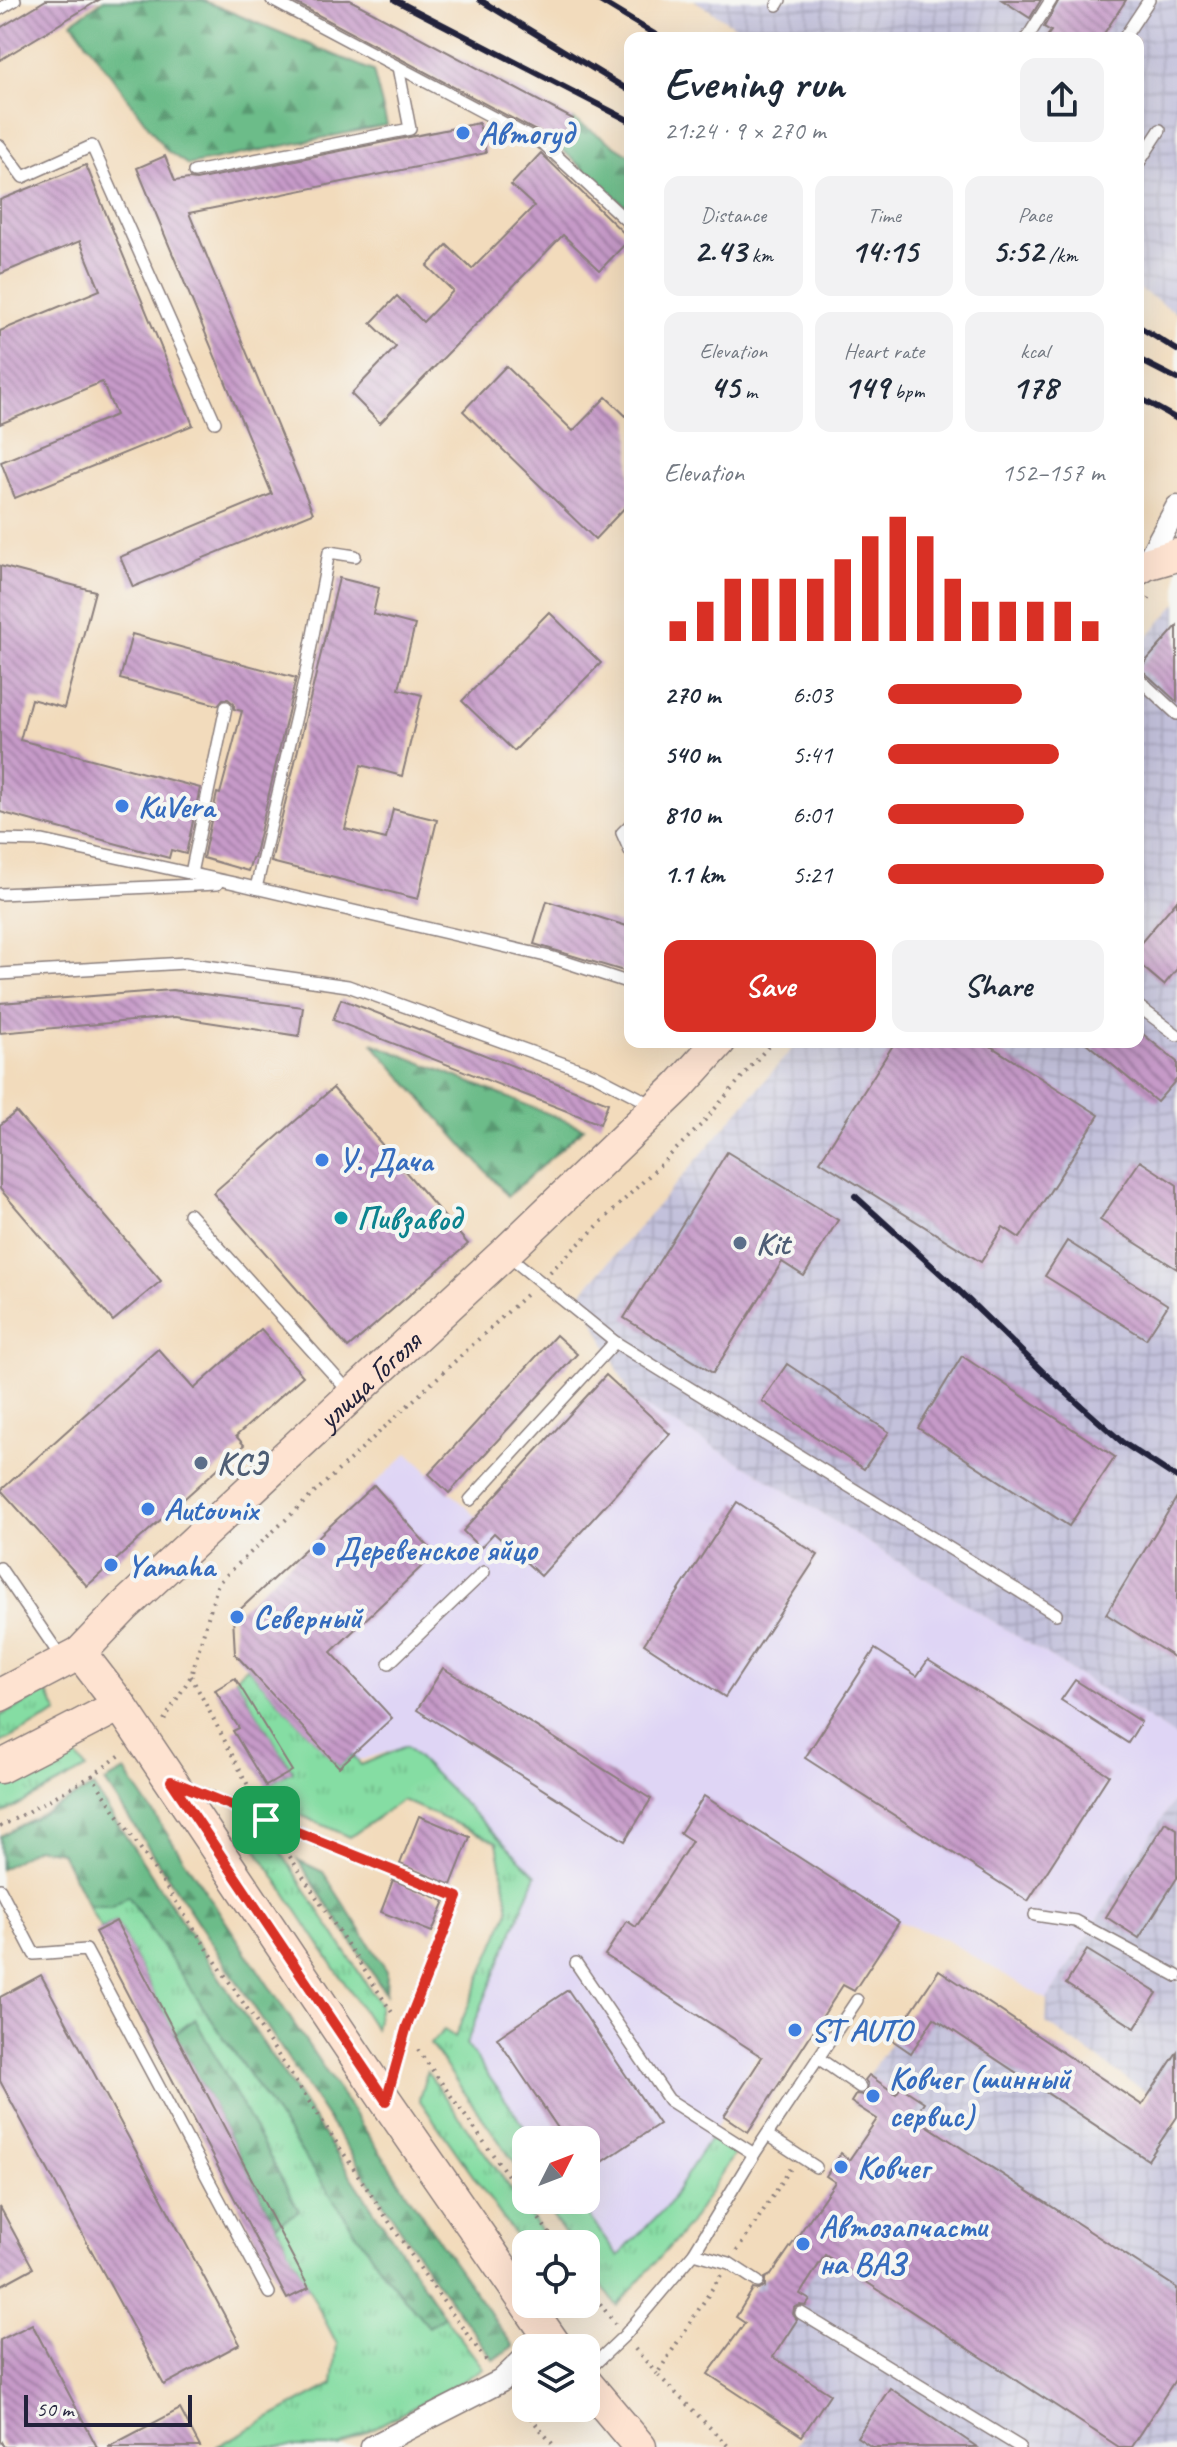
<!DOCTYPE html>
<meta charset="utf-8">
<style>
body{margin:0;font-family:Caveat,sans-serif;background:#f2f2f3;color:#1f2937;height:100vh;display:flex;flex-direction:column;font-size:30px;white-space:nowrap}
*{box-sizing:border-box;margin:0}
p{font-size:26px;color:#747a83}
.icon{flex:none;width:44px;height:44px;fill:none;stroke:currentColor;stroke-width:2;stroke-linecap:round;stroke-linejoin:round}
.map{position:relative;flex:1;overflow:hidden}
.side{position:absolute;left:624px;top:32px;width:520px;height:1016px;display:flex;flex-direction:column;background:#fff;border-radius:16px;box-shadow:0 8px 32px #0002}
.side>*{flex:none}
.needle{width:52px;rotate:48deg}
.fabs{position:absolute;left:512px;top:2126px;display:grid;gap:16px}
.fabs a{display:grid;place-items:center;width:88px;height:88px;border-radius:16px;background:#fff;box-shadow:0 8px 32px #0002;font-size:40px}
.scale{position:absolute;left:24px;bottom:20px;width:168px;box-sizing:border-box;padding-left:8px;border:4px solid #22223b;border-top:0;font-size:22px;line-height:28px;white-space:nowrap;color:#22223b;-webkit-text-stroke:6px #f6f6f2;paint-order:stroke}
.pin{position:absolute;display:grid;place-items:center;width:68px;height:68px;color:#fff;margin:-34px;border-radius:16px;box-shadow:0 4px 12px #0006}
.round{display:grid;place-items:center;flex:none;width:84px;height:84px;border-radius:16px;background:#f2f2f3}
.summary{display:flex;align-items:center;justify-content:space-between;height:136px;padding:0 40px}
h1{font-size:44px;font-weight:600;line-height:60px}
.metrics{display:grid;grid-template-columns:repeat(3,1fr);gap:12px;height:136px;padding:8px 40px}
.metrics div{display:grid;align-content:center;border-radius:16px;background:#f2f2f3;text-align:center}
.metrics b{font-size:34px;font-weight:600}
.metrics small{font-size:22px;font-weight:400}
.metrics p{font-size:22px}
.chart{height:224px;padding:16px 40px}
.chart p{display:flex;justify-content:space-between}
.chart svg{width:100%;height:144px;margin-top:8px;stroke:#d93025;stroke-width:6}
.button{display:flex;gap:16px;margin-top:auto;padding:16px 40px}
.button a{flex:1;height:92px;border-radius:16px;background:#d93025;color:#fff;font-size:32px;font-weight:600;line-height:92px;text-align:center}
.button a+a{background:#f2f2f3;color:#1f2937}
ul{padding:0 40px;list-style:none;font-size:26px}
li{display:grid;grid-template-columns:128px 96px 1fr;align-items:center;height:60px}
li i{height:20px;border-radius:10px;background:#d93025}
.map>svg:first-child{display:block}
.built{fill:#dfd5f5;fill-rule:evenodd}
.industrial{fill:url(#industrial-grid)}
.grass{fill:url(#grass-tufts);stroke:#54806f;stroke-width:2}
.forest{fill:url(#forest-firs);stroke:#476f62;stroke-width:2}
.building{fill:url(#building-back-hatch)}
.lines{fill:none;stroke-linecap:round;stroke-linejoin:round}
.lane-casing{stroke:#8a7e7c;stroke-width:14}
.street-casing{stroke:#8a7e7c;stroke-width:25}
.secondary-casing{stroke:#8a7e7c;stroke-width:35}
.path{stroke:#8a7e7c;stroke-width:4;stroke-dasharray:2 6;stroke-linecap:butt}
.lane{stroke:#fff;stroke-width:11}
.street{stroke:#fff;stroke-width:22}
.secondary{stroke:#fee3d1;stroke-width:32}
.rail{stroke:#22223b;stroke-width:6}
.route-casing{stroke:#fff;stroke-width:16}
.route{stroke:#d93025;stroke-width:10}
.shop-dot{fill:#3f7fe0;stroke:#f6f6f2;stroke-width:3}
.culture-dot{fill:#0f9aa8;stroke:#f6f6f2;stroke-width:3}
.service-dot{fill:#5c6f8a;stroke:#f6f6f2;stroke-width:3}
.labels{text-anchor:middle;stroke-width:8;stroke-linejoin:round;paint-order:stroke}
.shop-label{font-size:32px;font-weight:bold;fill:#366cbe;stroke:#f6f6f2;text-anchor:start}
.culture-label{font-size:32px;font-weight:bold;fill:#0d838f;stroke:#f6f6f2;text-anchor:start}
.service-label{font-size:32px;font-weight:bold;fill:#4e5e75;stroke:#f6f6f2;text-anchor:start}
.street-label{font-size:32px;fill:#22223b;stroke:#f6f6f2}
</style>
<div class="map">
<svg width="1177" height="2447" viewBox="0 0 1177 2447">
<defs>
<pattern id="industrial-grid" width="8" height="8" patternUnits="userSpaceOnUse" patternTransform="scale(2)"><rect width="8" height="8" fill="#c3c1db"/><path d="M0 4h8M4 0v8" fill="none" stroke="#a7a6bd"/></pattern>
<pattern id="grass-tufts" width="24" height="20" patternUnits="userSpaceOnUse" patternTransform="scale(2)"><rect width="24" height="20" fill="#85dda3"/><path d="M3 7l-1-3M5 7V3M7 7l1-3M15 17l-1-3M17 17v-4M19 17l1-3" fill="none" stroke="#73bd8d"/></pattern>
<pattern id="forest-firs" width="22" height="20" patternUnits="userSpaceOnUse" patternTransform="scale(2)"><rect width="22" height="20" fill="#6cbc89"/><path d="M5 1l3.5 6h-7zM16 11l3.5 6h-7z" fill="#589871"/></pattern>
<pattern id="building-back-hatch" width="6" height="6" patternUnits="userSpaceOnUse" patternTransform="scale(2)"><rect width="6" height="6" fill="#c69ac8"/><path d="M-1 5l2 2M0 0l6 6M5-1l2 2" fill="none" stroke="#a07da4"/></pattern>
</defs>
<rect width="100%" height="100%" fill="#f6f6f2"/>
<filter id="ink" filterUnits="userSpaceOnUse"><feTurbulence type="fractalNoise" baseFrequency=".0125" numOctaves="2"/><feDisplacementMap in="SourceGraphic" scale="16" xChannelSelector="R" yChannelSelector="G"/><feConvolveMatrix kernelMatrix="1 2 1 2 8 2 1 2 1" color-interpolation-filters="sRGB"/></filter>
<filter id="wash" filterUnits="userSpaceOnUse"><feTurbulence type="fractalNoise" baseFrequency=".006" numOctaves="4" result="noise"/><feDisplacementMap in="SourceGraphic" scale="32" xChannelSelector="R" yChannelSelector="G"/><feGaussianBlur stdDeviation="1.8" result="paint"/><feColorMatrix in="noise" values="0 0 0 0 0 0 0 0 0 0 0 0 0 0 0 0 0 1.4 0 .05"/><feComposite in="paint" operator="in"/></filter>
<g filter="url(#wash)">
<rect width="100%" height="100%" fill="#f2dbbc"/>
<path class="built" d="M632,1399L756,1472L1177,1737V1795L1047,2000L945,1939L899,1922L854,1991L809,1963L710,2138L667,2206L618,2257L577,2200H586V2140H534L466,2045L536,1875L406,1746L339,1767L235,1655L233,1616L408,1453L503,1541ZM737,1502L818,1556L725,1697L644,1644ZM928,1660L1109,1775L1029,1900L806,1758L917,1676ZM443,1668L651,1799L625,1840L417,1710Z"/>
<g class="industrial">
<polygon points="694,0 1177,0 1177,313 1138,288 1138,38 753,38"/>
<polygon points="1177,603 1177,1737 756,1472 632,1399 581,1294 798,1042 1138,1042 1138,648"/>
<polygon points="1177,1795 1177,2113 1046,2023 1047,2000"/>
<polygon points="939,1970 1177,2128 1177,2447 795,2447 802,2436 708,2374 745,2323 736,2317 758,2282 771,2275 835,2182 826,2176 841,2153 850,2159 877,2120 851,2102"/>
</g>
<g class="grass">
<polygon points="247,1667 339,1766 352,1755 361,1765 406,1746 536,1875 466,2044 534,2140 526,2140 526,2179 430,2044 444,2030 455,2037 509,1910 497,1842 402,1800 350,1837 271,1802 266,1786 292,1771 235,1678"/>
<polygon points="47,1692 58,1713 0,1743 0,1716"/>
<polygon points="68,1744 86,1769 0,1815 0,1782"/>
<polygon points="252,1842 279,1849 380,2005 375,2029"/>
<polygon points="128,1896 384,2274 429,2327 444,2316 483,2368 462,2382 338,2447 216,2447 333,2384 337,2344 276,2225 299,2211 194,2019 175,2034 116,1921 101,1929 88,1905 111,1907"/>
<polygon points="427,2072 550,2244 526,2244 526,2251 419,2099"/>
<polygon points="710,2138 734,2154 688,2226 617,2306 586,2263 586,2244 572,2244 541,2200 577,2200 618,2256 667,2206"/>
</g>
<g class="forest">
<polygon points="104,0 202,0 373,71 387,125 188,165 166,150 72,22"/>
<polygon points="573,119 630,155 630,210 559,147"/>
<polygon points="372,1043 584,1128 508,1196"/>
<polygon points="125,1771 452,2260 513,2346 494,2360 430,2273 105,1782"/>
<polygon points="93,1787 444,2316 429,2327 384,2274 128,1896 111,1907 88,1905 61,1852 37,1848 1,1869 0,1836"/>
<polygon points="298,1860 323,1872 387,1971 386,1994"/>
<polygon points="195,2019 299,2211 276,2225 175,2034"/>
</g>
<g id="blocks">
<g class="building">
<polygon points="46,0 99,0 0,60 0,28"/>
<polygon points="290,0 350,0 573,119 564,137 551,139"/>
<polygon points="1002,0 1041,0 1030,18"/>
<polygon points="1059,0 1126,0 1101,38 1046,38 1051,31 1044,27"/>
<polygon points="479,123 486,153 189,213 313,513 133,587 120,557 272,494 137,168 165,156 175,181 189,179 196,180"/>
<polygon points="541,153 630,239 600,270 563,235 380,423 351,394 396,347 371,323 397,296 423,322 453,291 427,266 447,245 472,269 534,206 511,185"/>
<polygon points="86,165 193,425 15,498 1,462 116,415 102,382 0,424 0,331 100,290 80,241 0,274 0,200"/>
<polygon points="506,366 573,431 606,397 630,420 630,502 595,539 463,411"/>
<polygon points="0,566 95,591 64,708 31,699 20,740 200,788 186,854 171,850 169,858 0,812"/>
<polygon points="339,578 379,588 373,614 415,625 399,689 422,695 402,776 361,765 345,829 386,839 393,809 437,820 418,899 271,862"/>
<polygon points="549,612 601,663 514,751 462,701"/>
<polygon points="1177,626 1177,702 1144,672 1138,670"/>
<polygon points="132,634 296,678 254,858 252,858 248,871 203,858 217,793 220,794 242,711 234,709 234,704 228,699 223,699 218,705 120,679"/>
<polygon points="1177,900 1177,969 1164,985 1138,963 1138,946"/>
<polygon points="547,901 630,927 630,973 534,944"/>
<polygon points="172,990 303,1007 299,1036 175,1017 0,1033 0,1003"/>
<polygon points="341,999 608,1103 600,1124 333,1020"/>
<polygon points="1138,1030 1177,1062 1177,1079 1157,1102 1085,1042 1138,1042"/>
<polygon points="895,1042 984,1042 1099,1115 1020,1238 1003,1227 981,1262 820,1161"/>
<polygon points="333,1088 468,1244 348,1348 213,1193"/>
<polygon points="16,1112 161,1281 113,1321 0,1189 0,1125"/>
<polygon points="727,1152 838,1220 804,1276 782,1262 713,1373 624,1318"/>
<polygon points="1140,1161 1177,1185 1177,1269 1100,1220"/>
<polygon points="1067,1241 1168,1305 1146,1339 1045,1276"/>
<polygon points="261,1329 303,1376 236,1436 244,1445 87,1586 1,1490 158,1349 194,1389"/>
<polygon points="556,1335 577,1354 449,1493 429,1474"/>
<polygon points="962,1356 1115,1457 1069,1526 918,1428"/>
<polygon points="787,1364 889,1432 864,1469 762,1401"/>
<polygon points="606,1375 670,1434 541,1576 494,1533 480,1548 463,1531"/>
<polygon points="374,1485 435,1554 331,1652 392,1718 339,1767 235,1654 233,1616"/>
<polygon points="1177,1497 1177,1659 1106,1614"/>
<polygon points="737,1502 818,1555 725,1697 644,1644"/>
<polygon points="875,1649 917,1676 928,1660 1109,1775 1028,1901 805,1758"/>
<polygon points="443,1668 651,1799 625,1841 417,1710"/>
<polygon points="235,1678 292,1771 266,1786 233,1731 239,1728 215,1690"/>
<polygon points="1075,1680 1141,1722 1128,1743 1061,1700"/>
<polygon points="704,1796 899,1922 854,1991 843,1985 748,2132 724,2116 762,2057 605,1955 627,1921 636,1927 692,1841 680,1833"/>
<polygon points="419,1816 470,1837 451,1885 400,1864"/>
<polygon points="1165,1822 1177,1829 1177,1878 1139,1938 1106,1917"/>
<polygon points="393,1880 445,1901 432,1932 381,1912"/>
<polygon points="116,1921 309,2288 287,2299 95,1932"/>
<polygon points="1087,1950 1157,1993 1135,2028 1066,1984"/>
<polygon points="939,1970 1142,2105 1177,2052 1177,2117 1148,2160 934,2018 911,2053 892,2040"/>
<polygon points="41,1975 240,2344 164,2385 0,2081 0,1997"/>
<polygon points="568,1990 659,2124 586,2173 586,2140 566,2140 497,2038"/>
<polygon points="869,2075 896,2094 901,2087 924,2102 914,2117 1177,2288 1177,2377 1131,2447 1119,2447 825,2255 800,2294 810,2300 806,2306 800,2305 794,2308 793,2314 797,2320 773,2357 830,2394 802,2436 708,2374 745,2323 736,2317 753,2289 758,2290 765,2287 765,2278 771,2275 835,2182 826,2176 841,2153 849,2160 877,2119 851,2102 856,2094 863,2095 867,2091 868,2084 865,2080"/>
<polygon points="0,2207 33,2268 0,2286"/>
<polygon points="32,2324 97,2447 4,2447 0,2440 0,2340"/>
<polygon points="890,2388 977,2447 872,2447 857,2437"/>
<polygon points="180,2409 200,2447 108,2447"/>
</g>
</g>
</g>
<g filter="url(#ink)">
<use href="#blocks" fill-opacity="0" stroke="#8a7e7c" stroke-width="2"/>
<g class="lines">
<g class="lane-casing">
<g id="lane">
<polyline points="272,0 545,145 630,224"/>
<polyline points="777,5 780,0"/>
<polyline points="0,9 15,0"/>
<polyline points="1027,38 1051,0"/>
<polyline points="1124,38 1149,0"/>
<polyline points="0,146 23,177 92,146 215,422"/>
<polyline points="1138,164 1160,130"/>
<polyline points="194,172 410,129 398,67"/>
<polyline points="1138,678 1177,714"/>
<polyline points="630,825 622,833 630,851"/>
<polyline points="0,840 43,841 234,883 550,957 630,983"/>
<polyline points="191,873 226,707"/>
<polyline points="256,888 304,682 329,552 355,556"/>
<polyline points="0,894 217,884"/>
<polyline points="0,974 185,963 348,986 595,1075 653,1105"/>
<polyline points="1138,1006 1177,1035"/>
<polyline points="189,1214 352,1395"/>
<polyline points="506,1254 615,1342 1056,1614"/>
<polyline points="470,1500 615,1342"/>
<polyline points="0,1568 63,1660"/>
<polyline points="389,1663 484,1572"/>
<polyline points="184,1786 458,1897 407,2026 388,2092"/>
<polyline points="0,1889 34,1954 86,1950 269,2293"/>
<polyline points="1035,1915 1075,1921 1177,1976"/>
<polyline points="576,1963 669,2100 754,2154"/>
<polyline points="818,2058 860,2087"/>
<polyline points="767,2135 816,2167"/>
<polyline points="694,2253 729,2263 758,2282"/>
<polyline points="801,2313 1020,2447"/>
<polyline points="586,2372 624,2336 694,2253 754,2154 857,2000"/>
</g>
</g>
<g class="street-casing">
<g id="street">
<polyline points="1146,564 1177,507"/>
<polyline points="372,2447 501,2381 526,2357"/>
</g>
</g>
<g class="secondary-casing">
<g id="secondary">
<polyline points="1138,569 1146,564 1177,555"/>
<polyline points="80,1653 120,1705 386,2101 557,2348"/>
<path id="s1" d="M0,1695L80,1653L125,1606L505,1253L679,1086L719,1042"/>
<polyline points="0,1767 120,1705"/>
<polyline points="586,2383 640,2447"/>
</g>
</g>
<g class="path">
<polyline points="1138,611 1150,598"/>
<polyline points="550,1272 701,1125 772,1042"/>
<polyline points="191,1676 253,1795"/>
<polyline points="164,1720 191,1676 218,1583 529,1292"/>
<polyline points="92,1776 123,1753"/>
<polyline points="0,1827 92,1776 430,2283 488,2363"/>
<polyline points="281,1843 395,2017"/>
<polyline points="418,2050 557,2244"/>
<polyline points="737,2251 791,2168"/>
<polyline points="721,2275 657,2374 729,2447"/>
<polyline points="586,2284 615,2324"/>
<polyline points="635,2349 657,2374"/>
<polyline points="515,2399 555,2447"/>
</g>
<use href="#lane" class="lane"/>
<use href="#street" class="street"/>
<use href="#secondary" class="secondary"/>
<g class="rail">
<polyline points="395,0 630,121"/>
<polyline points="480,0 630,91"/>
<polyline points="598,0 661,38"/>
<polyline points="1138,326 1177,350"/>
<polyline points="1138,359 1177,379"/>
<polyline points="1138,397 1177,419"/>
<polyline points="855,1196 952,1284 1044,1373 1122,1442 1177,1478"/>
</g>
</g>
</g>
<g class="lines" filter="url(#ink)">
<g class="route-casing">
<polygon id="route" points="171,1781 458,1897 407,2026 386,2101"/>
</g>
<use href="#route" class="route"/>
</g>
<g class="shop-dot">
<circle cx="463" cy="133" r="8"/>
<circle cx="122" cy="806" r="8"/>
<circle cx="322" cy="1160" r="8"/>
<circle cx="148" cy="1509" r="8"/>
<circle cx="319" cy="1549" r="8"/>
<circle cx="111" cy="1565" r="8"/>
<circle cx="237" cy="1617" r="8"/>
<circle cx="795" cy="2030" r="8"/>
<circle cx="873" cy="2096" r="8"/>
<circle cx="841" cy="2167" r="8"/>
<circle cx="803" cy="2244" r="8"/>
</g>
<circle class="culture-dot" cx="341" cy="1218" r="8"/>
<g class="service-dot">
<circle cx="740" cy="1243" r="8"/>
<circle cx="201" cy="1463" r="8"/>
</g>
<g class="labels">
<g class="shop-label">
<text x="479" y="144">Автогуд</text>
<text x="138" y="817">KuVera</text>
<text x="338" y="1171">У. Дача</text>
<text x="164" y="1520">Autounix</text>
<text x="335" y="1560">Деревенское яйцо</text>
<text x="127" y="1576">Yamaha</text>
<text x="253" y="1628">Северный</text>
<text x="811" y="2041">ST AUTO</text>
<text x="889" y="2089">Ковчег (шинный<tspan x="889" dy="37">сервис)</tspan></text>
<text x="857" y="2178">Ковчег</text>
<text x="819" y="2237">Автозапчасти<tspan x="819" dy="37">на ВАЗ</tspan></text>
</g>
<g class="culture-label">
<text x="357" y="1229">Пивзавод</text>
</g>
<g class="service-label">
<text x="756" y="1254">Kit</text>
<text x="217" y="1474">КСЭ</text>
</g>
<g class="street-label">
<text dy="11" stroke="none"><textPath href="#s1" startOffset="488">улица Гоголя</textPath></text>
</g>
</g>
</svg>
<div class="fabs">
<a><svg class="needle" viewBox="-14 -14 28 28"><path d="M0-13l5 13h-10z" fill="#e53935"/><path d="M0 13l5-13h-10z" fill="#747a83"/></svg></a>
<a><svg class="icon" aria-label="locate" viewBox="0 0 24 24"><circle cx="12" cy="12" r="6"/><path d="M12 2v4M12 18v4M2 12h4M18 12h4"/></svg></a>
<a><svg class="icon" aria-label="layers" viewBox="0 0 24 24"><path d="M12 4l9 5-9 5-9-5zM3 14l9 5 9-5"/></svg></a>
</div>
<div class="scale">50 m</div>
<div class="pin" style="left:266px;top:1820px;background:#1e9e55"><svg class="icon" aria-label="arrive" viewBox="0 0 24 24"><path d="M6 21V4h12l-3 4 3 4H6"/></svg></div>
<section class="side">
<div class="summary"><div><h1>Evening run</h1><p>21:24 · 9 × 270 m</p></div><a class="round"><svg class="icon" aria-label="share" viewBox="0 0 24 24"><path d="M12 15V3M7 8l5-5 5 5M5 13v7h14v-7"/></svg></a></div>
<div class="metrics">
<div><p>Distance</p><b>2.43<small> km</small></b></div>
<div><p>Time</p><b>14:15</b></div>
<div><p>Pace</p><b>5:52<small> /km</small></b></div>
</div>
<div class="metrics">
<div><p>Elevation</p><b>45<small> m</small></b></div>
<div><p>Heart rate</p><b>149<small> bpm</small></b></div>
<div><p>kcal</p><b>178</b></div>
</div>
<div class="chart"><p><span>Elevation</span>152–157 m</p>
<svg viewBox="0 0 160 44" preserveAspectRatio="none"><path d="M5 44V38M15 44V32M25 44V25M35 44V25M45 44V25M55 44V25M65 44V19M75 44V12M85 44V6M95 44V12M105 44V25M115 44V32M125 44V32M135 44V32M145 44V32M155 44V38"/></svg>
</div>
<ul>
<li><b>270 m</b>6:03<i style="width:62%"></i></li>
<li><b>540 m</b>5:41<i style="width:79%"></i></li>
<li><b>810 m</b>6:01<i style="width:63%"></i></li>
<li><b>1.1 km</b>5:21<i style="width:100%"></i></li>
</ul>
<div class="button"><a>Save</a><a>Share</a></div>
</section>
</div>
